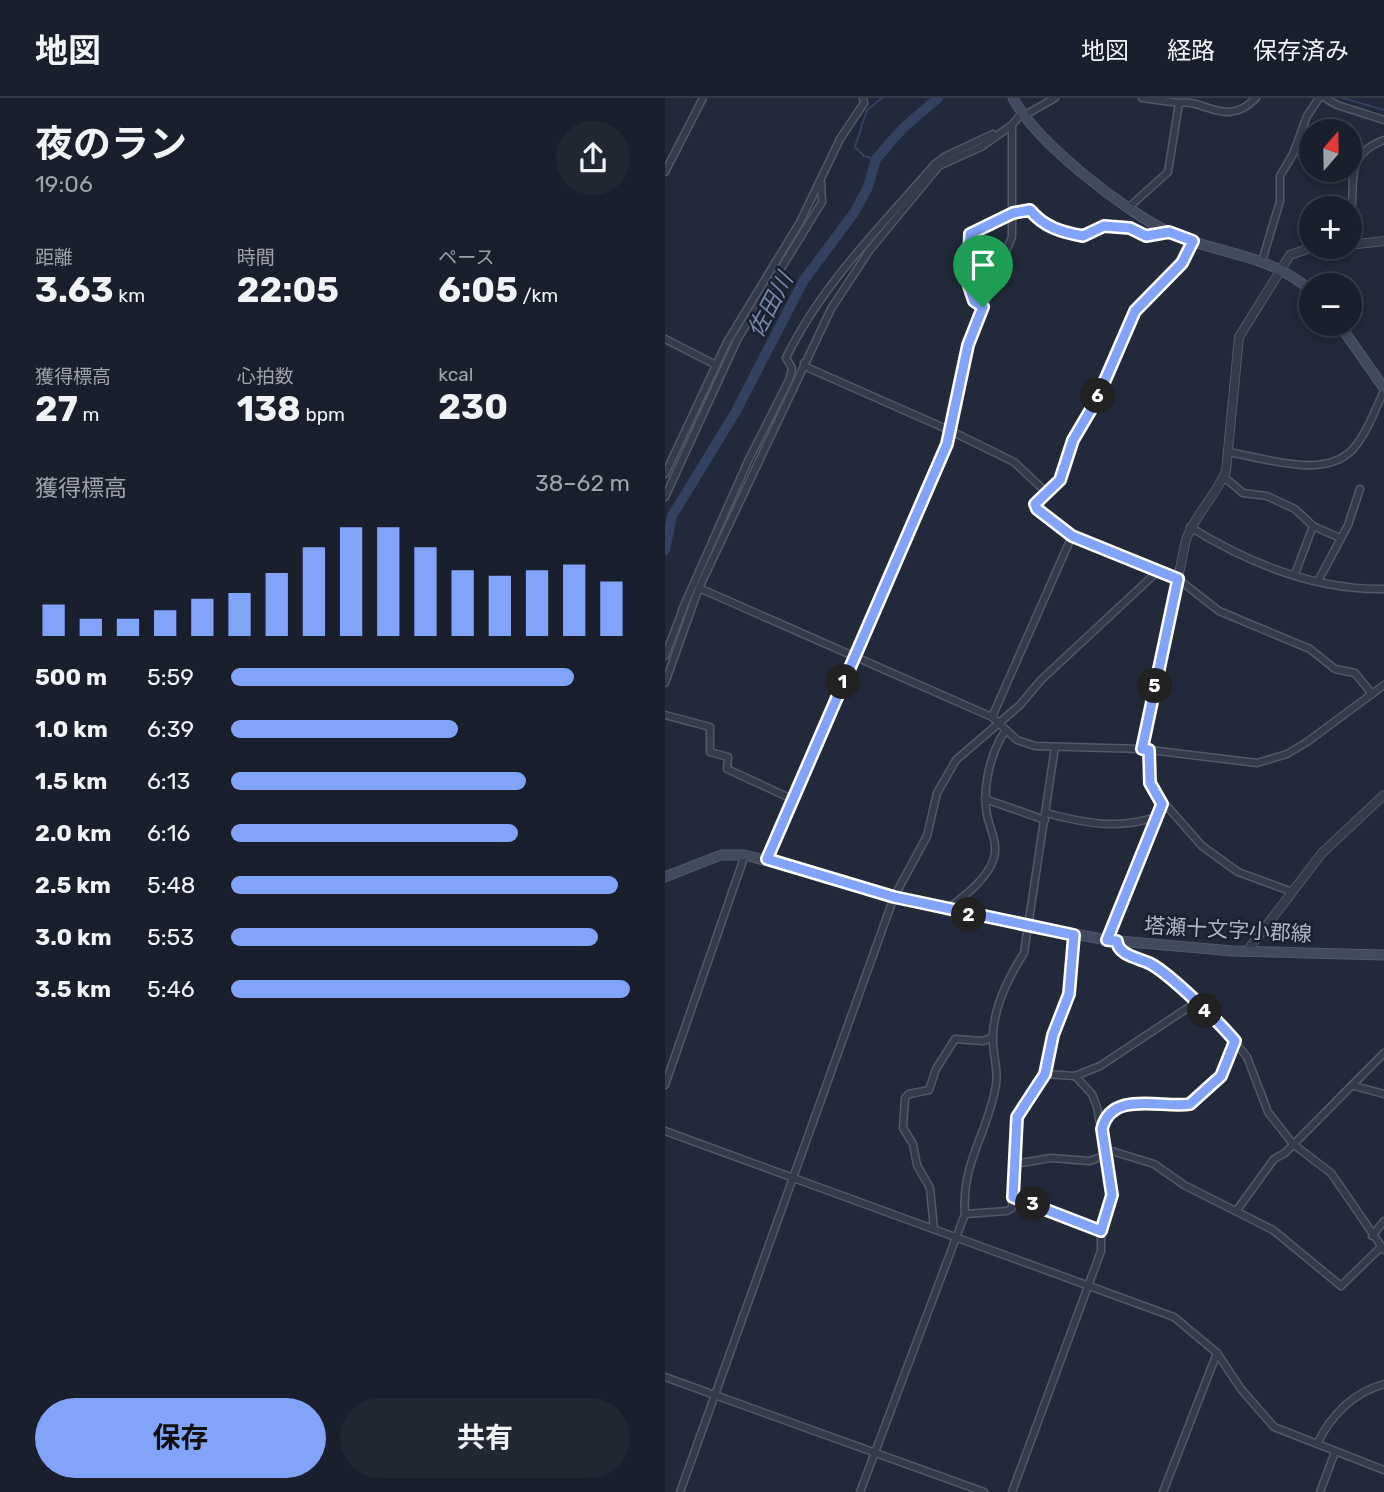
<!DOCTYPE html>
<html lang="ja">
<meta charset="utf-8">
<style>
body{margin:0;font-family:Rubik,"Noto Sans JP",sans-serif;background:#222734;color:#f1f3f6;height:100vh;display:flex;flex-direction:column;font-size:26px;white-space:nowrap}
*{box-sizing:border-box;margin:0}
p{font-size:23px;color:#9fa2a9}
.icon{flex:none;width:38px;height:38px;fill:none;stroke:currentColor;stroke-width:2;stroke-linecap:round;stroke-linejoin:round}
.map{position:relative;flex:1;overflow:hidden}
.sheet{display:flex;flex-direction:column;background:#191f2c;width:665px}
.sheet>*{flex:none}
.needle{width:46px;rotate:20deg}
.fabs{position:absolute;left:634px;top:21px;display:grid;gap:14px}
.fabs a{display:grid;place-items:center;width:63px;height:63px;border-radius:50%;background:#191f2c;box-shadow:0 4px 10px #0003,0 0 0 2px #373d48;font-size:35px}
.pin{position:absolute;display:grid;place-items:center;width:60px;height:60px;color:#fff;margin:-72px -30px;border-radius:50% 50% 50% 0;rotate:-45deg;box-shadow:0 0 7px #0007}
.pin .icon{rotate:45deg}
.km{position:absolute;width:35px;height:35px;margin:-18px;border-radius:50%;background:#222;color:#fff;font-size:19px;line-height:35px;text-align:center}
.round{display:grid;place-items:center;flex:none;width:74px;height:74px;border-radius:37px;background:#222734}
.head{display:flex;align-items:center;justify-content:space-between;height:119px;padding:0 35px}
h1{font-size:38px;font-weight:700;line-height:52px}
.figures{display:grid;grid-template-columns:repeat(3,1fr);gap:10px;height:119px;padding:7px 35px}
.figures div{display:grid;align-content:center}
.figures b{font-size:35px;font-weight:700}
.figures small{font-size:19px;font-weight:400}
.figures p{font-size:19px}
.chart{height:196px;padding:14px 35px}
.chart p{display:flex;justify-content:space-between}
.chart svg{width:100%;height:126px;margin-top:7px;stroke:#81a4fa;stroke-width:6}
.primary-button{display:flex;gap:14px;margin-top:auto;padding:14px 35px}
.primary-button a{flex:1;height:80px;border-radius:42px;background:#81a4fa;color:#111;font-size:28px;font-weight:700;line-height:80px;text-align:center}
.primary-button a+a{background:#222734;color:#f1f3f6}
ul{padding:0 35px;list-style:none;font-size:23px}
li{display:grid;grid-template-columns:112px 84px 1fr;align-items:center;height:52px}
li i{height:18px;border-radius:9px;background:#81a4fa}
header{display:flex;align-items:center;gap:42px;box-sizing:border-box;height:98px;padding:0 35px;background:#191f2c;border-bottom:2px solid #373d48}
header strong{font-size:33px}
nav{display:flex;gap:38px;margin-inline-start:auto;font-size:24px}
main{display:flex;flex:1;min-height:0}
.map>svg:first-child{display:block}
.lines{fill:none;stroke-linecap:round;stroke-linejoin:round}
.stream{stroke:#344261;stroke-width:2}
.river{stroke:#344261;stroke-width:10}
.minor-casing{stroke:#525968;stroke-width:9}
.tertiary-casing{stroke:#525968;stroke-width:10}
.secondary-casing{stroke:#525968;stroke-width:11}
.minor{stroke:#343b4a;stroke-width:6}
.tertiary{stroke:#343b4a;stroke-width:8}
.secondary{stroke:#424a5d;stroke-width:9}
.route-casing{stroke:#fff;stroke-width:14}
.route{stroke:#81a4fa;stroke-width:9}
.labels{text-anchor:middle;stroke-width:5;stroke-linejoin:round;paint-order:stroke}
.street-label{font-size:21px;fill:#afb6c6;stroke:#1a212f}
.water-label{font-size:23px;font-style:italic;fill:#7689af;stroke:#1a212f}
</style>
<header>
<strong>地図</strong>
<nav><a>地図</a><a>経路</a><a>保存済み</a></nav>
</header>
<main>
<section class="sheet">
<div class="head"><div><h1>夜のラン</h1><p>19:06</p></div><a class="round"><svg class="icon" aria-label="share" viewBox="0 0 24 24"><path d="M12 15V3M7 8l5-5 5 5M5 13v7h14v-7"/></svg></a></div>
<div class="figures">
<div><p>距離</p><b>3.63<small> km</small></b></div>
<div><p>時間</p><b>22:05</b></div>
<div><p>ペース</p><b>6:05<small> /km</small></b></div>
</div>
<div class="figures">
<div><p>獲得標高</p><b>27<small> m</small></b></div>
<div><p>心拍数</p><b>138<small> bpm</small></b></div>
<div><p>kcal</p><b>230</b></div>
</div>
<div class="chart"><p><span>獲得標高</span>38–62 m</p>
<svg viewBox="0 0 160 44" preserveAspectRatio="none"><path d="M5 44V33M15 44V38M25 44V38M35 44V35M45 44V31M55 44V29M65 44V22M75 44V13M85 44V6M95 44V6M105 44V13M115 44V21M125 44V23M135 44V21M145 44V19M155 44V25"/></svg>
</div>
<ul>
<li><b>500 m</b>5:59<i style="width:86%"></i></li>
<li><b>1.0 km</b>6:39<i style="width:57%"></i></li>
<li><b>1.5 km</b>6:13<i style="width:74%"></i></li>
<li><b>2.0 km</b>6:16<i style="width:72%"></i></li>
<li><b>2.5 km</b>5:48<i style="width:97%"></i></li>
<li><b>3.0 km</b>5:53<i style="width:92%"></i></li>
<li><b>3.5 km</b>5:46<i style="width:100%"></i></li>
</ul>
<div class="primary-button"><a>保存</a><a>共有</a></div>
</section>
<div class="map">
<svg width="719" height="1394" viewBox="0 0 719 1394">
<rect width="100%" height="100%" fill="#21293a"/>
<g class="lines">
<g class="stream">
<polyline points="678,0 719,12"/>
<polyline points="211,61 199,58 190,49 202,12 217,0"/>
</g>
<polyline class="river" points="0,452 7,418 70,315 139,182 189,115 203,89 211,61 237,31 273,0"/>
<g class="minor-casing">
<g id="minor">
<polyline points="477,0 514,5"/>
<polyline points="660,0 672,7 719,22"/>
<polyline points="360,17 390,0"/>
<polyline points="0,74 38,0"/>
<path d="M463,110L503,74L514,5C539,0 561,31 591,0"/>
<path d="M684,124C694,89 674,59 719,42"/>
<polyline points="528,143 517,165 470,213 431,303 408,342 395,382 374,399 370,408 407,438 513,481 554,513 645,551 670,571 690,575 707,596"/>
<polyline points="597,163 615,103 615,78 628,56 642,18 654,0"/>
<path d="M318,209L309,203L303,185L305,136L348,115L365,112C380,129 396,134 418,138C425,137 429,130 438,128C463,124 478,142 504,134"/>
<polyline points="0,241 51,267"/>
<polyline points="139,265 139,268 286,333 349,364 381,394"/>
<path d="M563,354C600,360 660,382 688,351C702,335 710,312 719,293"/>
<polyline points="0,376 62,244 135,124 175,41 199,5 198,0"/>
<polyline points="559,379 578,395 602,398 630,411 648,428 675,440"/>
<polyline points="0,399 72,242 157,104 156,84"/>
<path d="M525,429C583,465 650,492 719,491"/>
<polyline points="630,476 648,428"/>
<polyline points="653,483 683,427 695,391"/>
<polyline points="34,490 327,619 352,642 370,648 477,651 592,665 622,656 642,644 719,587"/>
<path d="M17,512L83,363L124,282L127,270L121,260C156,187 218,126 270,66L281,58L328,36"/>
<polyline points="0,558 18,511"/>
<polyline points="0,585 34,490 166,211 204,153 274,68 316,49 347,27 357,15"/>
<polyline points="0,617 45,629 45,654 63,659 62,671 127,701"/>
<polyline points="327,619 407,438"/>
<polyline points="484,652 487,691 537,748 573,774 625,793"/>
<polyline points="320,701 380,722"/>
<path d="M381,715C420,725 452,732 491,719"/>
<polyline points="102,761 286,333 307,236 347,139 347,27"/>
<path d="M281,812C298,799 322,782 329,760C333,745 325,731 322,717C317,690 325,656 340,633"/>
<polyline points="442,842 497,706"/>
<polyline points="452,843 454,852 492,870 555,926 582,959 603,1014 628,1046 666,1075 719,1152"/>
<polyline points="380,976 410,978 435,968 530,905"/>
<polyline points="0,987 80,757"/>
<polyline points="689,988 719,996"/>
<path d="M437,1027C461,993 492,1013 525,1006L556,978L571,943"/>
<polyline points="0,1033 509,1219 552,1255 576,1291 609,1329 719,1372"/>
<polyline points="440,1051 489,1066 519,1087 608,1132 676,1188 715,1150"/>
<polyline points="349,1066 386,1060 425,1063 441,1057"/>
<polyline points="348,1099 436,1134"/>
<polyline points="572,1112 609,1061 620,1055 719,955"/>
<polyline points="300,1116 342,1113 347,1110 352,1019 380,976 388,937 404,896 409,837"/>
<polyline points="269,1131 265,1090 252,1067 248,1046 238,1030 240,1000 244,996 264,992 271,971 290,941 318,943 328,939"/>
<polyline points="707,1138 719,1123"/>
<polyline points="0,1279 319,1394"/>
<path d="M652,1346C666,1317 688,1295 719,1286"/>
<polyline points="15,1394 229,799 262,738 272,695 291,662 355,607 376,582 493,473"/>
<path d="M195,1394L300,1116C296,1067 321,1038 330,992C334,975 329,962 328,945C326,913 343,880 359,855L390,649"/>
<polyline points="347,1394 436,1153 436,1134 447,1091 432,1009 427,996 410,978"/>
<polyline points="498,1394 552,1255"/>
<polyline points="655,1394 670,1354"/>
</g>
</g>
<g class="tertiary-casing">
<g id="tertiary">
<polyline points="684,147 719,143"/>
<path d="M477,651L521,442C530,416 551,398 561,373L574,239L625,157L648,149"/>
<polyline points="582,853 657,755 719,697"/>
</g>
</g>
<g class="secondary-casing">
<g id="secondary">
<path d="M348,0C371,44 459,113 504,134C552,157 605,155 646,193"/>
<polyline points="674,226 719,290"/>
<polyline points="0,779 56,757 80,757 281,812 442,842 568,853 719,857"/>
</g>
</g>
<use href="#minor" class="minor"/>
<use href="#tertiary" class="tertiary"/>
<use href="#secondary" class="secondary"/>
</g>
<g class="lines">
<g class="route-casing">
<path id="route" d="M365,112C379,129 396,134 418,138L439,128L465,130L481,138L504,134L528,143L517,165L470,213L431,303L408,342L395,382L370,406L372,411L407,438L513,481L477,651L484,652L485,685L497,706L442,842L452,843C453,858 475,860 486,866C506,877 555,925 570,943L556,978L525,1006C499,1011 446,991 437,1031L447,1097L436,1133L348,1099L352,1019L380,976L388,937L404,896L409,837L229,799L102,761L282,346L303,247L318,209L309,203L303,185L305,136L348,115Z"/>
</g>
<use href="#route" class="route"/>
</g>
<g class="labels">
<g class="street-label">
<text transform="translate(563 832) rotate(3)" y="7">塔瀬十文字小郡線</text>
</g>
<g class="water-label">
<text transform="translate(105 207) rotate(-62)" y="8">佐田川</text>
</g>
</g>
</svg>
<div class="fabs">
<a><svg class="needle" viewBox="-14 -14 28 28"><path d="M0-13l5 13h-10z" fill="#e53935"/><path d="M0 13l5-13h-10z" fill="#9fa2a9"/></svg></a>
<a>+</a>
<a>−</a>
</div>
<div class="pin" style="left:318px;top:209px;background:#1e9e55"><svg class="icon" aria-label="arrive" viewBox="0 0 24 24"><path d="M6 21V4h12l-3 4 3 4H6"/></svg></div>
<b class="km" style="left:178px;top:584px">1</b>
<b class="km" style="left:304px;top:817px">2</b>
<b class="km" style="left:368px;top:1106px">3</b>
<b class="km" style="left:540px;top:913px">4</b>
<b class="km" style="left:490px;top:588px">5</b>
<b class="km" style="left:433px;top:298px">6</b>
</div>
</main>
